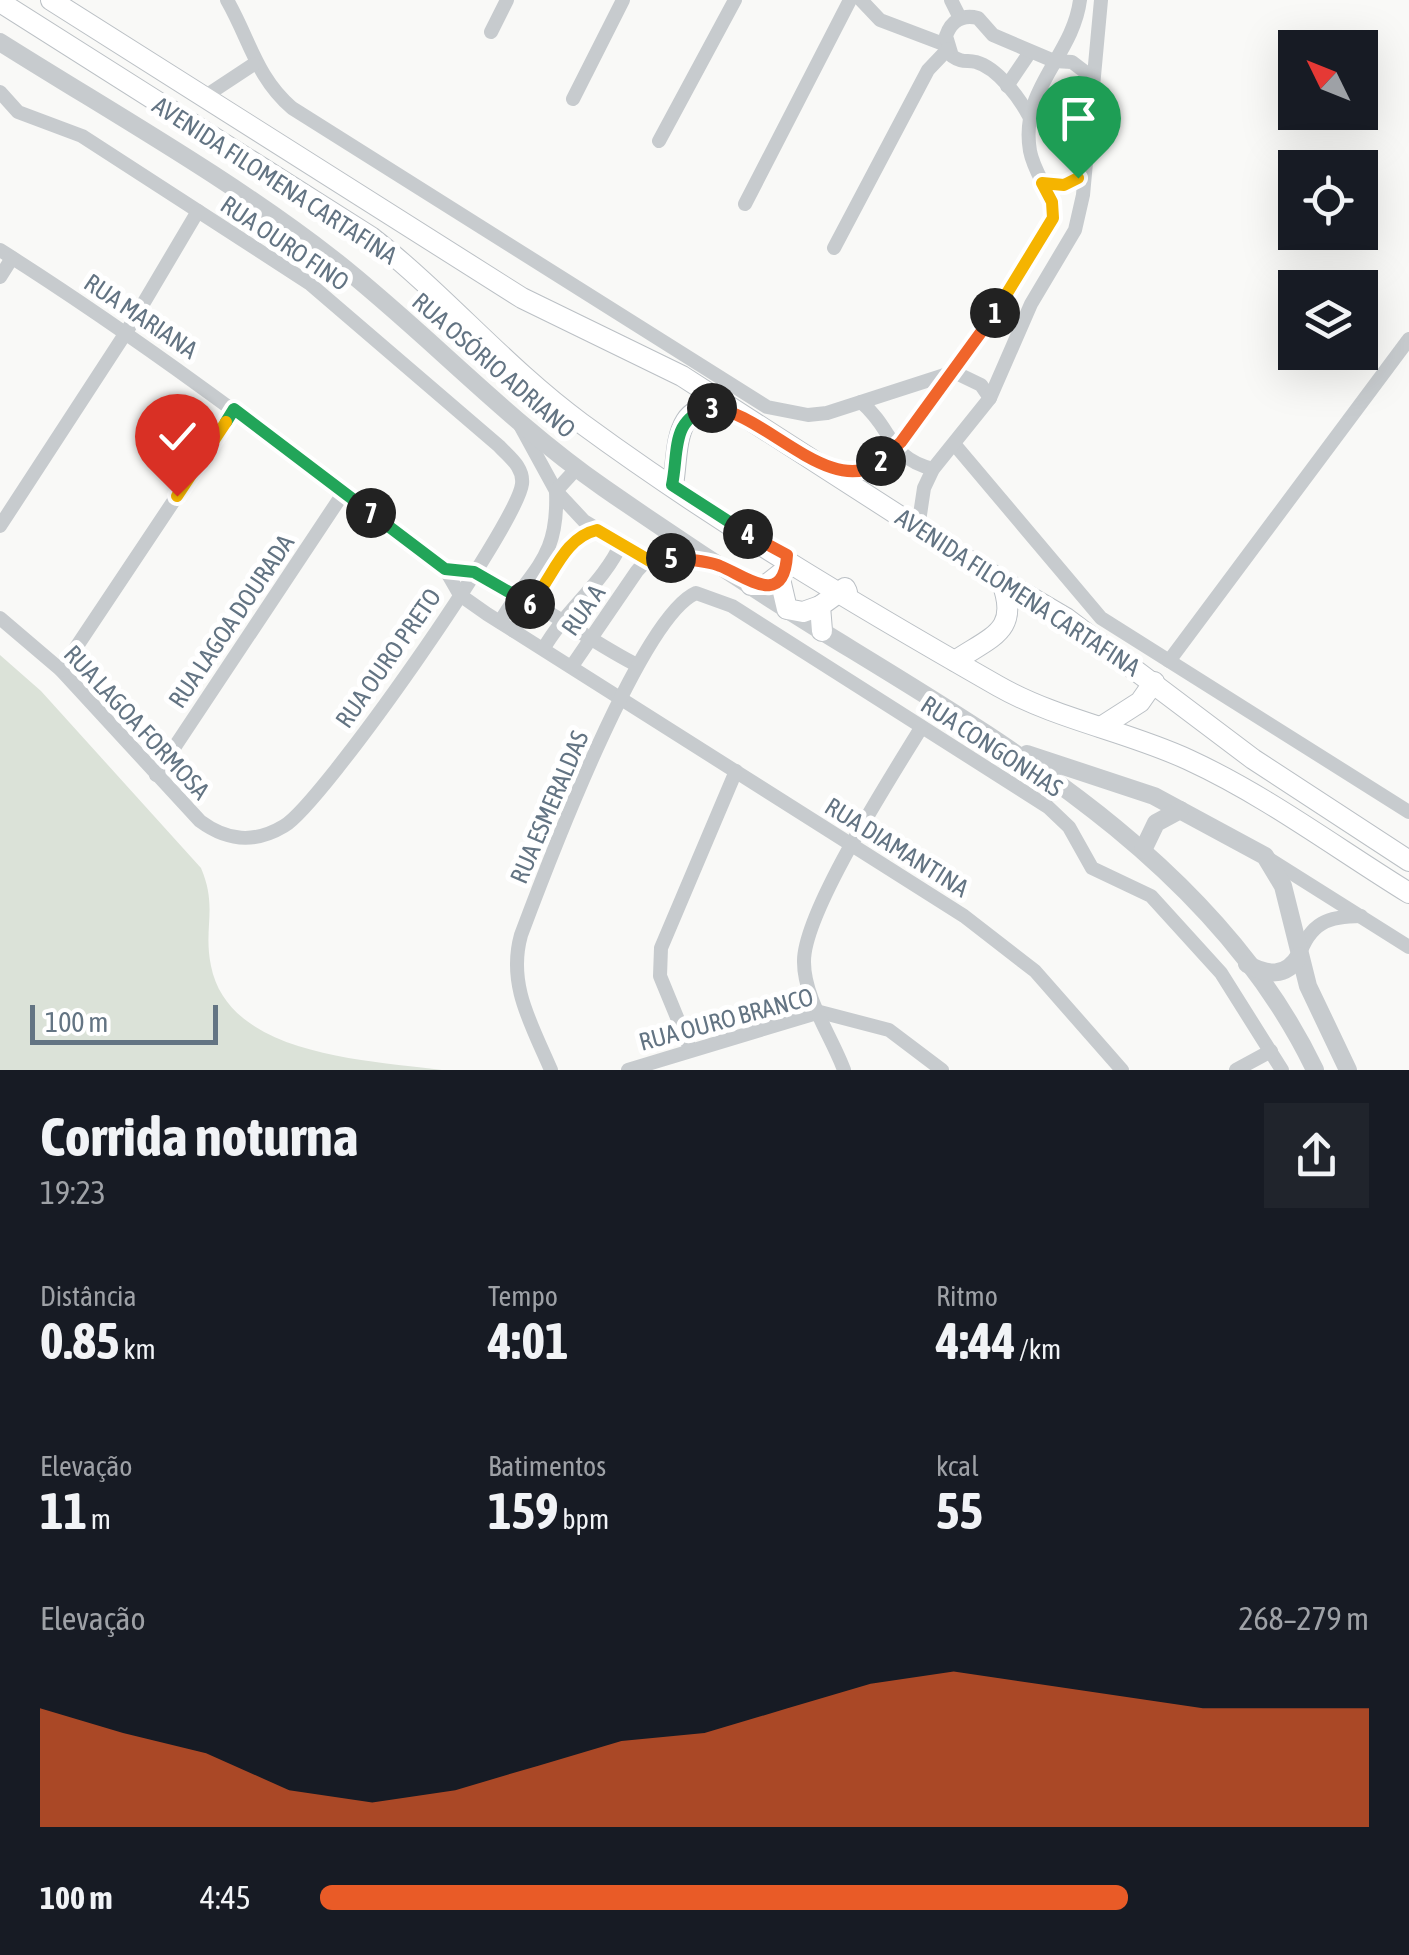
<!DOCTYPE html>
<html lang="pt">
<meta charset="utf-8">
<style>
body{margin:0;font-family:"Asap Condensed",sans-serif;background:#20242c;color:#f1f3f6;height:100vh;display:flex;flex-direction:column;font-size:38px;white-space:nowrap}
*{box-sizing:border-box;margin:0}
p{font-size:32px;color:#9ea1a6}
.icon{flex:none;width:55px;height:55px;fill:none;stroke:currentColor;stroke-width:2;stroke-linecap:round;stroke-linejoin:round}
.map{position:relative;height:1070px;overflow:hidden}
.details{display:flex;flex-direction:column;background:#171b24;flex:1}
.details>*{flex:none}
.needle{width:65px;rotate:313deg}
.controls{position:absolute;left:1278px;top:30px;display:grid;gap:20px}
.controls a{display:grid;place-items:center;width:100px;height:100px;border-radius:0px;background:#171b24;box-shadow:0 10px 40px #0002;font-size:50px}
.scale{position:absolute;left:30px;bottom:25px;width:188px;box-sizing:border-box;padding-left:10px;border:5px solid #637483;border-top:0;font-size:28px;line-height:35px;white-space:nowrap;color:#637483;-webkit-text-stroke:8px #fff;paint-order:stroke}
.pin{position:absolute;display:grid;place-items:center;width:85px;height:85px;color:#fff;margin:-102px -42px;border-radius:50% 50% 50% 0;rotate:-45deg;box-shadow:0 0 10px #0007}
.pin .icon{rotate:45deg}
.km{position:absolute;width:50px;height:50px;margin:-25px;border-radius:50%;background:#222;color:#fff;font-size:28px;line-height:50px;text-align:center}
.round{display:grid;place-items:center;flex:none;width:105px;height:105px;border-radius:0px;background:#20242c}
.headline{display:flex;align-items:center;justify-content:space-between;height:170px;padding:0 40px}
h1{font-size:55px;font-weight:700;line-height:75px}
.metrics{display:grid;grid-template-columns:repeat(3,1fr);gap:15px;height:170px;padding:10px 40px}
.metrics div{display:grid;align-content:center}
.metrics b{font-size:50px;font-weight:700}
.metrics small{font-size:28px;font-weight:400}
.metrics p{font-size:28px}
.chart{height:280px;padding:20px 40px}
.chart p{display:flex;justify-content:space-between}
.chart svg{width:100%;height:180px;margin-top:10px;fill:#e95b27;opacity:.7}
ul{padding:0 40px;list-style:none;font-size:32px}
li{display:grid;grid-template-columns:160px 120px 1fr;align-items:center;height:75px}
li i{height:25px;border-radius:12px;background:#e95b27}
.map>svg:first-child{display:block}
.green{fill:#dbe2d8}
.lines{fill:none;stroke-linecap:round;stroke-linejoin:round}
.secondary-casing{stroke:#bbc0c5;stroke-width:22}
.minor{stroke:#c7cbce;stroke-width:14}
.tertiary{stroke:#c7cbce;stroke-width:18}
.secondary{stroke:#fff;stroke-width:20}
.split-1-casing{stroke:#fff;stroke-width:20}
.split-2-casing{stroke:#fff;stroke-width:20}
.split-3-casing{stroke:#fff;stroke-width:20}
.split-4-casing{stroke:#fff;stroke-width:20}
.split-5-casing{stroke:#fff;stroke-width:20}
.split-6-casing{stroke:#fff;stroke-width:20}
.split-7-casing{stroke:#fff;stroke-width:20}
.split-8-casing{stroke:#fff;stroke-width:20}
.split-9-casing{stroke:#fff;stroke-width:20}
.split-1{stroke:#f5b400;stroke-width:12}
.split-2{stroke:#f0652b;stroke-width:12}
.split-3{stroke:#f0652b;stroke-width:12}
.split-4{stroke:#22a559;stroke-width:12}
.split-5{stroke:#f0652b;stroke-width:12}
.split-6{stroke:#f5b400;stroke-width:12}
.split-7{stroke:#22a559;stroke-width:12}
.split-8{stroke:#22a559;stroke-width:12}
.split-9{stroke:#f5b400;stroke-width:12}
.labels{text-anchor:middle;stroke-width:10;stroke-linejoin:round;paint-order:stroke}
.street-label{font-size:25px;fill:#637483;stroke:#fff}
</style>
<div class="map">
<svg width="1409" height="1070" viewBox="0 0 1409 1070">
<rect width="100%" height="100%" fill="#f9f9f7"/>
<path class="green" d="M0,655L41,691L201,868C218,908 203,927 211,966C229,1057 370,1060 442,1070H0Z"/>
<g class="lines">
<g class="secondary-casing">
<g id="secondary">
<polyline points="51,0 522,298 682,376 974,564 1066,618 1253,759 1409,861"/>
<path d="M0,2L371,237C445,295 506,368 581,423C713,520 856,605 998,686C1058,720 1127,731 1189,760C1267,796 1336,848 1409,893"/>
<path d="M673,485C679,450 672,395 729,411"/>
<polyline points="780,579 787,609 803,612 820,606"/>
<polyline points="751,585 766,585 784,571"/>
<polyline points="822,631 820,606 845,588 847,592"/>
<path d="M955,661C992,636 1021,631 1001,580"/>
<polyline points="1101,727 1140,702 1154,682"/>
</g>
</g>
<g class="minor">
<path d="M227,0C250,40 256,77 292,108L767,407L808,415L827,413L954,372L981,385L990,398"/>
<polyline points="861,0 880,20 946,45"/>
<polyline points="951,0 960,18"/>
<polyline points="491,32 507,0"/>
<polyline points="1007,86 1030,52"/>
<path d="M0,92L18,112L82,136L309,283L499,446C509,457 524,467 522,484C517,525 322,804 284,826C254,844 227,841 200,821L61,670L0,618"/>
<polyline points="204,97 254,64"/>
<polyline points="573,99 623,0"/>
<path d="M1029,116C1020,99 998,68 976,62C966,60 962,63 952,56L946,36C951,21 962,14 978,18L993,35L1054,61L1072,62L1093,78"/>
<polyline points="659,141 735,0"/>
<polyline points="1042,183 1065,185 1083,173"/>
<polyline points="745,204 850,0"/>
<polyline points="834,248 928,70 948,49"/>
<path d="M0,250C155,348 299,459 445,569L460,595L487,614L964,916L1035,971L1122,1070"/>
<polyline points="0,277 12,258"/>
<path d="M861,402C894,430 887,457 933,469"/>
<polyline points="521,427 556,491 584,521 650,561 671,558 712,564"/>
<polyline points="955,445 1101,618 1409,812"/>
<path d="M830,467L872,469L894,450L1039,246L1054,209C1048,188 1034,172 1030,151C1019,89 1073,56 1080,0"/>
<polyline points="0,526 127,331 198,211"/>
<polyline points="918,528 924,488 933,469 990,398 1031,304 1075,230 1083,195 1101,0"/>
<path d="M445,569C505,574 580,637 637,665"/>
<path d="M500,622C531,568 559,561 556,491L577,468"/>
<path d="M514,631C533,602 563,538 597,530"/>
<path d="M544,648C566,609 603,584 622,542"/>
<polyline points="1169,661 1409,339"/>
<polyline points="572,666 637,571 670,535"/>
<polyline points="61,670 235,409"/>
<polyline points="156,775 344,492"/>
<polyline points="1266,857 1409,947"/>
<path d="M1299,956C1310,923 1328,916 1361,916"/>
<polyline points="690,1049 660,976 661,948 736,771"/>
<path d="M551,1070C532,1025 507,985 521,935C545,871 640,617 696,593L732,606L1048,807L1069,827L1092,868L1151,896L1221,973L1282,1070"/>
<polyline points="628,1070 820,1012 889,1030 942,1070"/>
<path d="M844,1070C832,1037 804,998 804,962C803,913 893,774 921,728"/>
<polyline points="1236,1070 1271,1051"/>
</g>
<g class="tertiary">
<path d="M0,42C111,112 229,178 333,259C427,333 505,419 604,488C676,538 749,586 823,632C1009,746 1217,865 1315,1070"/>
<polyline points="1027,754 1154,796 1265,856 1283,886 1308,986 1348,1070"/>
<polyline points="1143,850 1156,823 1180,810"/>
<path d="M1247,964C1266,975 1286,978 1299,956"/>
</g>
<use href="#secondary" class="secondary"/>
</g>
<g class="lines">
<g class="split-1-casing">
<polyline id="split-1" points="995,313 1053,218 1052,202 1042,183 1064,185 1078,178"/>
</g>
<g class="split-2-casing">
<polyline id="split-2" points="881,461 901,442 995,313"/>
</g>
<g class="split-3-casing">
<path id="split-3" d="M712,408C763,411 832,501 881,461"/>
</g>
<g class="split-4-casing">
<path id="split-4" d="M712,408C670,417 679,451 672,485L748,534"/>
</g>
<g class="split-5-casing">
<path id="split-5" d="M671,558C686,560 706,560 720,566C744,575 784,610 787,555L748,534"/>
</g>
<g class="split-6-casing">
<path id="split-6" d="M530,604C552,581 562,538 597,530L650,561L671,558"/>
</g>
<g class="split-7-casing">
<polyline id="split-7" points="371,513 445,569 474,572 530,604"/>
</g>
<g class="split-8-casing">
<polyline id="split-8" points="226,422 234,409 371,513"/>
</g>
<g class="split-9-casing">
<polyline id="split-9" points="177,496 226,422"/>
</g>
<use href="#split-1" class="split-1"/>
<use href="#split-2" class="split-2"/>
<use href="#split-3" class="split-3"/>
<use href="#split-4" class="split-4"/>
<use href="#split-5" class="split-5"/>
<use href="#split-6" class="split-6"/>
<use href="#split-7" class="split-7"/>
<use href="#split-8" class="split-8"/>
<use href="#split-9" class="split-9"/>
</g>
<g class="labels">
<g class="street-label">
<text transform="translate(275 180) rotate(33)" y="9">AVENIDA FILOMENA CARTAFINA</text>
<text transform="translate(285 243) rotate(34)" y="9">RUA OURO FINO</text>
<text transform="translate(141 316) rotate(34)" y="9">RUA MARIANA</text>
<text transform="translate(494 365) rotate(41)" y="9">RUA OSÓRIO ADRIANO</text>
<text transform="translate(1018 592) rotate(33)" y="9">AVENIDA FILOMENA CARTAFINA</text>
<text transform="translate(583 610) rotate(-55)" y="9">RUA A</text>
<text transform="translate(231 621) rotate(-56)" y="9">RUA LAGOA DOURADA</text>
<text transform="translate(388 658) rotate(-55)" y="9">RUA OURO PRETO</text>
<text transform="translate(137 722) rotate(47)" y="9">RUA LAGOA FORMOSA</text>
<text transform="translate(992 746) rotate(33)" y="9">RUA CONGONHAS</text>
<text transform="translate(549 807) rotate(-67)" y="9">RUA ESMERALDAS</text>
<text transform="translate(897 847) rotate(32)" y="9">RUA DIAMANTINA</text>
<text transform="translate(726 1019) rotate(-15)" y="9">RUA OURO BRANCO</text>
</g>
</g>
</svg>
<div class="controls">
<a><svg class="needle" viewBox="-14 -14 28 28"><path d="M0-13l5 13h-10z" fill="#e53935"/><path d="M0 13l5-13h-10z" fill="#9ea1a6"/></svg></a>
<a><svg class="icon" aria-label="locate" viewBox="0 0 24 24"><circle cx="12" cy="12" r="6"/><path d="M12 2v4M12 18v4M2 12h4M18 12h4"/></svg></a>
<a><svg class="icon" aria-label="layers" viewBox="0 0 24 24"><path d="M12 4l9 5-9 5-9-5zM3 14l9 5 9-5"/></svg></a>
</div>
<div class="scale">100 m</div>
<div class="pin" style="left:1078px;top:178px;background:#1e9e55"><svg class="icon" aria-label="arrive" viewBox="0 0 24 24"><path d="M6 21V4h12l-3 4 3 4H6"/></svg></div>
<div class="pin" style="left:177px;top:496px;background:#d93025"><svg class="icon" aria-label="check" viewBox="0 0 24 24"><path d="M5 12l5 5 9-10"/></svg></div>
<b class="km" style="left:995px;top:313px">1</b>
<b class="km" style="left:881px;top:461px">2</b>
<b class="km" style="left:712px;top:408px">3</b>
<b class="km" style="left:748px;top:534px">4</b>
<b class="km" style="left:671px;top:558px">5</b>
<b class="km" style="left:530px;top:604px">6</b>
<b class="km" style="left:371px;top:513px">7</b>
</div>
<section class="details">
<div class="headline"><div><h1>Corrida noturna</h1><p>19:23</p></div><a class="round"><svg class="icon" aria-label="share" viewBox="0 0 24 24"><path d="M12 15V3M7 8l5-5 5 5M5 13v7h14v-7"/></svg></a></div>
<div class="metrics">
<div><p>Distância</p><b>0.85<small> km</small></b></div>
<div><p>Tempo</p><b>4:01</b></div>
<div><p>Ritmo</p><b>4:44<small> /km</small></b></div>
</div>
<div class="metrics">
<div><p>Elevação</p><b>11<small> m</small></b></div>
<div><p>Batimentos</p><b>159<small> bpm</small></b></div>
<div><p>kcal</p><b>55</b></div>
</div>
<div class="chart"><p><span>Elevação</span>268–279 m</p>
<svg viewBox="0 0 160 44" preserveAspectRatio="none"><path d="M0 44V15L10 21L20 26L30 35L40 38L50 35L60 29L70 23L80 21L90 15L100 9L110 6L120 9L130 12L140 15L150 15L160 15V44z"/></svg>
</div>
<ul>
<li><b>100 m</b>4:45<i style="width:77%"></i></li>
</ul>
</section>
